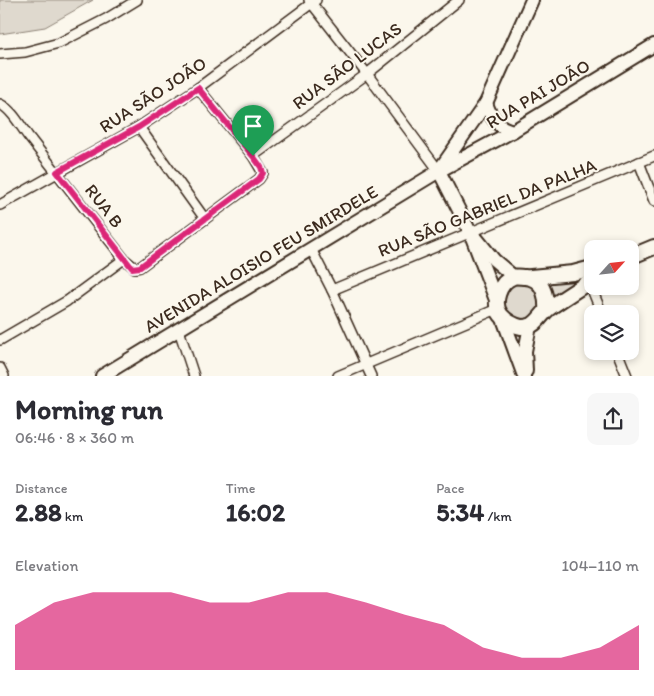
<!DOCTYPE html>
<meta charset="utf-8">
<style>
body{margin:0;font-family:Itim,sans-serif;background:#f7f7f7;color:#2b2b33;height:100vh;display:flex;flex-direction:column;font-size:19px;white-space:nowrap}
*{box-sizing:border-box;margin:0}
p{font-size:16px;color:#7c7c81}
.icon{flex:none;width:28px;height:28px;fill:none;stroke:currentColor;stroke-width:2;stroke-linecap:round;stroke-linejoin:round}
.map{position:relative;height:376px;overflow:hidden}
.drawer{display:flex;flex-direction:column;background:#fff;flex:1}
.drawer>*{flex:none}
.needle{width:32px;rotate:63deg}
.buttons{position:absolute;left:584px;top:240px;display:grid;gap:10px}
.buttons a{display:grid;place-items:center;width:55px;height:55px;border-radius:10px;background:#fff;box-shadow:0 2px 8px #0003;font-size:25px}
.pin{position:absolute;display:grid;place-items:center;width:42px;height:42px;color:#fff;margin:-51px -21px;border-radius:50% 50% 50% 0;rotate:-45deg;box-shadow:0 0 5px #0007}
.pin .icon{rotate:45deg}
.round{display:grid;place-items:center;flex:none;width:52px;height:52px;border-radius:10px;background:#f7f7f7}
.summary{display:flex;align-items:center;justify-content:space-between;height:85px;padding:0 15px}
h1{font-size:28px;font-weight:800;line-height:38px}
.figures{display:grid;grid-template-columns:repeat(3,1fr);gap:8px;height:85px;padding:5px 15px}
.figures div{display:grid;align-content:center}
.figures b{font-size:25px;font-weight:800}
.figures small{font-size:14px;font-weight:400}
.figures p{font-size:14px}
.chart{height:140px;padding:10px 15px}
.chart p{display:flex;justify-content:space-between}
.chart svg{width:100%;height:90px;margin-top:5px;fill:#db2777;opacity:.7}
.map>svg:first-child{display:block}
.green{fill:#dfd9ce;stroke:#8d8276}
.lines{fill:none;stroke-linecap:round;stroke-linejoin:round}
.street-casing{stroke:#3b2a1e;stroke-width:12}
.secondary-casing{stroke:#3b2a1e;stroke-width:16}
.primary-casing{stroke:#3b2a1e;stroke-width:18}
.street{stroke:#fbf7ec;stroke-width:9}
.secondary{stroke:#fbf7ec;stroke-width:12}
.primary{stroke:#fbf7ec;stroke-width:14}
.route-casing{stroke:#fff;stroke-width:10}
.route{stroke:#db2777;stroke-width:6}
.labels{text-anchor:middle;stroke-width:4;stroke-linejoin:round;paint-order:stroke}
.street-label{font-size:18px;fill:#3b2a1e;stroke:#fbf7ec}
</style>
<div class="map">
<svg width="654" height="376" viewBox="0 0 654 376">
<rect width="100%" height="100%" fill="#fbf7ec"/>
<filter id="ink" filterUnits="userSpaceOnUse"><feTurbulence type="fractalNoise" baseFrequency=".02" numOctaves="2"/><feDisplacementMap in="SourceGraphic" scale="10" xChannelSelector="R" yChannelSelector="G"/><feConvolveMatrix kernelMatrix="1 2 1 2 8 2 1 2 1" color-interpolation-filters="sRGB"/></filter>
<g filter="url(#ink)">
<g class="green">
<polygon points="0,0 93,0 45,27 0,34"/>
<polygon points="588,275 553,298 545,282"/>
<circle cx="522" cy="302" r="18"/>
</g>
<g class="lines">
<g class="street-casing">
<g id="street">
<polyline points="309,0 367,74 439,171"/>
<polyline points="0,54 25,52 59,43 106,19 137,0"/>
<path d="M0,104C12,110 20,125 28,136L124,259L135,268L140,267L259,179L263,173L253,156L198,88"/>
<polyline points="139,127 205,219"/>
<polyline points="253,156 367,74 459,0"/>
<polyline points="639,162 654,201"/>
<polyline points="0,205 139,127 198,88 316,0"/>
<polyline points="311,249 332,290 371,376"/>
<polyline points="589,282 602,314"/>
<path d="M332,290C439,245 547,201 654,156"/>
<polyline points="179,330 194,376"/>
<polyline points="0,340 67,301 124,259"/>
<polyline points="617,351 627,376"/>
<polyline points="0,368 4,376"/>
<polyline points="338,376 497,309"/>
</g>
</g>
<g class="secondary-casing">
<g id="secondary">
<path d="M486,103C491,118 497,127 513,131"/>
<polyline points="440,169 486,103 532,0"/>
<polyline points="439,171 470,232 496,300"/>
<polyline points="477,239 494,260 514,277"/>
<polyline points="502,316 524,376"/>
<polyline points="526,371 525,351 530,326"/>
<polyline points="102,376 439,171 513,131 654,45"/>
</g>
</g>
<g class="primary-casing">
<g id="primary">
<polyline points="630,257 654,247"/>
<polyline points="531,277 573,273 592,268"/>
<path d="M546,311C547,296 543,278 525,277C521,277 516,276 513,277C499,282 492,304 501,315C506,321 513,325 521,327C525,327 528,327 532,325C539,321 542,314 548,309C562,299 578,289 592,280"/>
</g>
</g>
<use href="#street" class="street"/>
<use href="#secondary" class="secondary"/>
<use href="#primary" class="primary"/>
</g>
</g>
<g class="lines" filter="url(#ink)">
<g class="route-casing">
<polygon id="route" points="198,88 253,156 261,167 263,173 259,179 152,258 140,267 132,268 57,172 139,127"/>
</g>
<use href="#route" class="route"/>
</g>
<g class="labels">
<g class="street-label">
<text transform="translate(347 66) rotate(-37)" y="6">RUA SÃO LUCAS</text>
<text transform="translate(538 94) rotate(-31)" y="6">RUA PAI JOÃO</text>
<text transform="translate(153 95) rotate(-33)" y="6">RUA SÃO JOÃO</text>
<text transform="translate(104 206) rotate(52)" y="6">RUA B</text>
<text transform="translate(487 208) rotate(-22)" y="6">RUA SÃO GABRIEL DA PALHA</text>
<text transform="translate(261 259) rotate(-31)" y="6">AVENIDA ALOISIO FEU SMIRDELE</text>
</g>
</g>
</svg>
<div class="buttons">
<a><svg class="needle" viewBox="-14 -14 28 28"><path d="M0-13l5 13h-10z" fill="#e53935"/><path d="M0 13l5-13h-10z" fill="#7c7c81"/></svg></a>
<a><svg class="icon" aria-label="layers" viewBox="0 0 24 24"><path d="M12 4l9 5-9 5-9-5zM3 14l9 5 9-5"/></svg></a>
</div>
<div class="pin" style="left:253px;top:156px;background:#1e9e55"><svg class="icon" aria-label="arrive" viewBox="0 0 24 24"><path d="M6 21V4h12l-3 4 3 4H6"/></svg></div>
</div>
<section class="drawer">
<div class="summary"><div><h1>Morning run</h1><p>06:46 · 8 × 360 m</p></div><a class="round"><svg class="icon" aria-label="share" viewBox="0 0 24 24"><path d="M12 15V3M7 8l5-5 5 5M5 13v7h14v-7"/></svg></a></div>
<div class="figures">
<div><p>Distance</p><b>2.88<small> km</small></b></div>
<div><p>Time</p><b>16:02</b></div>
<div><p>Pace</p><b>5:34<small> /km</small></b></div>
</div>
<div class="chart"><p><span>Elevation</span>104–110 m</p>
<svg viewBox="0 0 160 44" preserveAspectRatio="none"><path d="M0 44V22L10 11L20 6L30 6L40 6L50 11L60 11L70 6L80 6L90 11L100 17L110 22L120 33L130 38L140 38L150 33L160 22V44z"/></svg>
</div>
</section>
